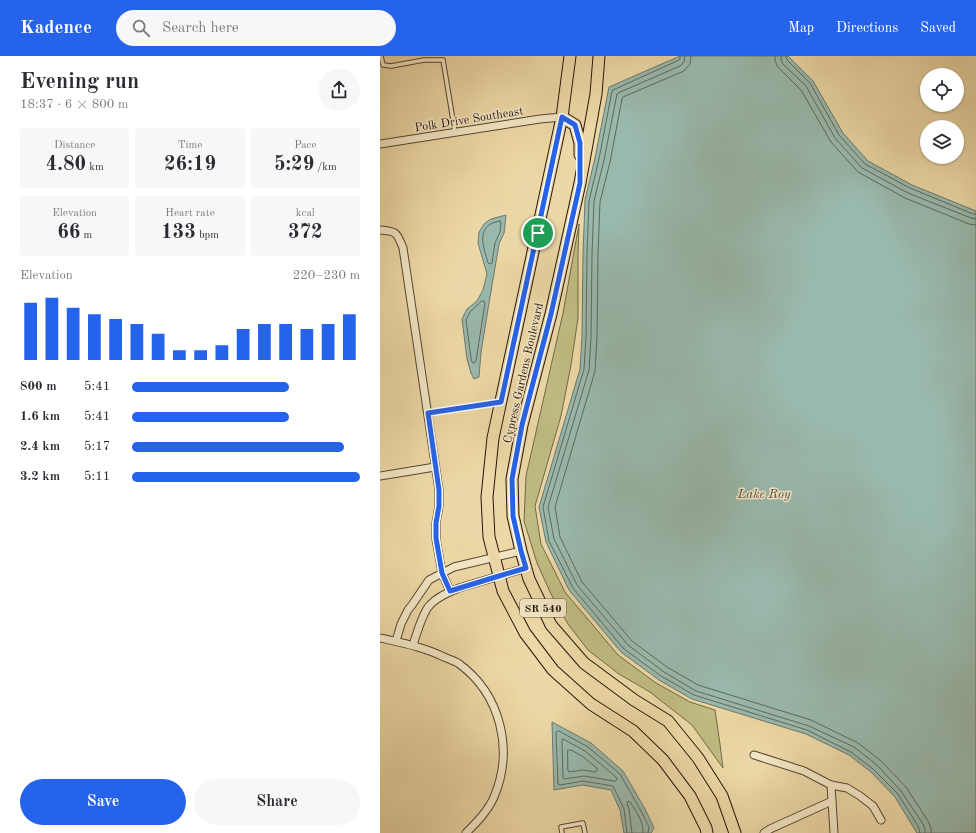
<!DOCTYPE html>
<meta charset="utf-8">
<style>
body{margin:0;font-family:"Old Standard TT",serif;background:#f7f7f7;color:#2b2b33;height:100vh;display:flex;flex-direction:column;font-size:15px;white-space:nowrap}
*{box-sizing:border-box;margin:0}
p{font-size:13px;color:#7c7c81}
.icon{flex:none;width:22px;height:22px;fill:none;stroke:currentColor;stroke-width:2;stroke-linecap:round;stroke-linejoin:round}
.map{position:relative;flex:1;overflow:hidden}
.drawer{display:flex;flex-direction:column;background:#fff;width:380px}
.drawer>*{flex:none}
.buttons{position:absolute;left:540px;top:12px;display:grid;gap:8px}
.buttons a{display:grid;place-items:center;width:44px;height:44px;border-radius:50%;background:#fff;box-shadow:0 1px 3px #0004;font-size:20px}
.pin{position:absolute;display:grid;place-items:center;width:34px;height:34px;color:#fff;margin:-17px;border:2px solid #fff;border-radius:50%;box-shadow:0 1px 4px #0007}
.round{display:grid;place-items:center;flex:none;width:42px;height:42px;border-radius:21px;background:#f7f7f7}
.overview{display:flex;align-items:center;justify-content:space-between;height:68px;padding:0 20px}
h1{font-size:22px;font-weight:700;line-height:30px}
.metrics{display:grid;grid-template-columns:repeat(3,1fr);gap:6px;height:68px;padding:4px 20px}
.metrics div{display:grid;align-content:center;border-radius:4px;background:#f7f7f7;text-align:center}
.metrics b{font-size:20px;font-weight:700}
.metrics small{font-size:11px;font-weight:400}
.metrics p{font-size:11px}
.chart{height:112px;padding:8px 20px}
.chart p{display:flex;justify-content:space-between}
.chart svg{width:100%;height:72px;margin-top:4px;stroke:#2563eb;stroke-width:6}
.cta{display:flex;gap:8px;margin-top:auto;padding:8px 20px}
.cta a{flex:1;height:46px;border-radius:24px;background:#2563eb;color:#fff;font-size:16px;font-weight:700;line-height:46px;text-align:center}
.cta a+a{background:#f7f7f7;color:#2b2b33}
ul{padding:0 20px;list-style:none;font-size:13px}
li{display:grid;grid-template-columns:64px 48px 1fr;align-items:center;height:30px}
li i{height:10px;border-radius:5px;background:#2563eb}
header{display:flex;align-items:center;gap:24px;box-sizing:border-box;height:56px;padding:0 20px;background:#2563eb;color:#fff}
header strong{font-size:19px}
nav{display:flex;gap:22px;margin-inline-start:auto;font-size:14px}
.search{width:280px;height:36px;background:#f7f7f7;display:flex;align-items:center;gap:10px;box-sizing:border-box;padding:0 14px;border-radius:22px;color:#7c7c81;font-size:15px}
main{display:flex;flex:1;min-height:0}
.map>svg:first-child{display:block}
.green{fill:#bfbc82;stroke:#726948}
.water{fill:#99b9ad;stroke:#6b786d}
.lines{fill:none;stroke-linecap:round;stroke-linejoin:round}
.shore{stroke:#5f685d;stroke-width:1}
.service-casing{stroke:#574633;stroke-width:5.5}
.minor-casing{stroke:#574633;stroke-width:9}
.primary-casing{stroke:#25160d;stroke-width:13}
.service{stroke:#f3e6c5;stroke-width:3.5}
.minor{stroke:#f3e6c5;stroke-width:7}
.primary{stroke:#ecd8a6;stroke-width:11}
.route-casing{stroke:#fff;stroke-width:8}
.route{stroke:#2563eb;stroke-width:5}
.labels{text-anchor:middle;stroke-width:3;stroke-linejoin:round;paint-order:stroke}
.shield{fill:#f3e6c5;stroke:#635444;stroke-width:1}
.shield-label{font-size:11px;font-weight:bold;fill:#25160d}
.street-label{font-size:12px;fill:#25160d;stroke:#f3e6c5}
.water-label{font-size:13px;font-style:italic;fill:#4e4f45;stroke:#f3e6c5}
</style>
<header>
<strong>Kadence</strong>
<div class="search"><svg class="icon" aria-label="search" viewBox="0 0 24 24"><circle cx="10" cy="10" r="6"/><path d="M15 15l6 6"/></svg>Search here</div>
<nav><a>Map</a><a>Directions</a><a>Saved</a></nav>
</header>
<main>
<section class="drawer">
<div class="overview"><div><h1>Evening run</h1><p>18:37 · 6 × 800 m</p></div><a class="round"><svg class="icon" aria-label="share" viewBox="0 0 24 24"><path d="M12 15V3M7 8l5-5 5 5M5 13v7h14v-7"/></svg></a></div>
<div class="metrics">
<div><p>Distance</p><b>4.80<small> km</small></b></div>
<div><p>Time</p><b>26:19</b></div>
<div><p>Pace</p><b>5:29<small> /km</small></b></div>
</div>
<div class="metrics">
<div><p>Elevation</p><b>66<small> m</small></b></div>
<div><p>Heart rate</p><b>133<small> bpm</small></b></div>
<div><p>kcal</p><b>372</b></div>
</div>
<div class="chart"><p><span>Elevation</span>220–230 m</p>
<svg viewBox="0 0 160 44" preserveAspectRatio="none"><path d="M5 44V9M15 44V6M25 44V12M35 44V16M45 44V19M55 44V22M65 44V28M75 44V38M85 44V38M95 44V35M105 44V25M115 44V22M125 44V22M135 44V25M145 44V22M155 44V16"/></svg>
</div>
<ul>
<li><b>800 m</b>5:41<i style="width:69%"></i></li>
<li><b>1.6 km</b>5:41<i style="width:69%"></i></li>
<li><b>2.4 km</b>5:17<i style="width:93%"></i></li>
<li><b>3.2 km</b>5:11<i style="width:100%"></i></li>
</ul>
<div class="cta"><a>Save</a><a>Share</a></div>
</section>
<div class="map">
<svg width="596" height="777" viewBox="0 0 596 777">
<rect width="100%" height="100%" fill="#ecd8a6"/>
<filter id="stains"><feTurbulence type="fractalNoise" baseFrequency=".005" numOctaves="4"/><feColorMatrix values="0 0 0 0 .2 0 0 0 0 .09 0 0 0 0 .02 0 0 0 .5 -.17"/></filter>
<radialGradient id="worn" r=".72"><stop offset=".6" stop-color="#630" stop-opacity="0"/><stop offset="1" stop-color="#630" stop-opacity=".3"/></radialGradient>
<polygon class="green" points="199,168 198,198 198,262 191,309 181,360 155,450 161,488 185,536 238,599 276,627 310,646 335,654 340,688 343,712 312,669 270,636 239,618 208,594 188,568 171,538 157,507 144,465 146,420 183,257"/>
<g class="water">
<polygon points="300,0 408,0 433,25 463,77 488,105 532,129 596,155 596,777 537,777 515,741 491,716 469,699 426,678 312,643 279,624 241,596 189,534 166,486 159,451 200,313 202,281 203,198 205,144 215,102 229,31"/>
<polygon points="126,159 125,169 124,177 119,188 108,253 101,296 99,321 94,323 91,317 87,303 82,263 87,253 97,245 103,234 107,218 98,187 99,176 104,168 111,163"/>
<polygon points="172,666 211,687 243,715 265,753 274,772 271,777 244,777 240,754 231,734 203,729 174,734"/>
</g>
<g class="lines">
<g class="shore">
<polyline points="300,0 300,3 297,5 233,34 232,35 219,103 209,145 207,198 206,281 204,313 163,451 169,485 193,532 244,593 281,620 314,639 427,674 471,696 493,713 518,738 538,770 540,777"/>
<polyline points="305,0 304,6 300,10 238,37 237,38 224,104 214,145 212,198 211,281 209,314 168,451 174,483 197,529 248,589 284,616 316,635 429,670 474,691 497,709 521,735 543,768 545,773 545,777"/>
<polyline points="311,0 310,8 304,15 243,41 242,43 230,106 220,146 218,198 217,281 215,315 175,451 180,481 202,526 252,585 287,611 318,629 431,664 478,687 501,705 526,731 548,765 551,772 551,777"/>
<polyline points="395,0 395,5 398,11 421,34 451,86 478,116 525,142 589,168 596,169"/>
<polyline points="401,0 401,4 403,8 426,30 455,82 482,112 528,137 591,162 596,163"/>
<polyline points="406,0 407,4 430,27 459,79 485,108 530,132 593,158 596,158"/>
<path d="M120,165L121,167L120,176L115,187L112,207L110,208L108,207C103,189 95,169 120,165Z"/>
<polygon points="102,245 104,245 105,247 96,305 94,307 92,306 91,302 86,264 90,256"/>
<polygon points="183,683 205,695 236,721 237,723 236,725 234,725 204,720 184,723 183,721 182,685"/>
<polygon points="188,694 191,694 202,700 217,712 217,715 215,716 203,714 189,716 188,714"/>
<polyline points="247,777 244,753 233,730 203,725 180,729 178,728 176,677 177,675 179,675 208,691 240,718 261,755 269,771 268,777"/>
<path d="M252,777L249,753L247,747L248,745L250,746C256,755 264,766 263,777"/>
</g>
<g class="service-casing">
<g id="service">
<polyline points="1,0 3,9 11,10 44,4 63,4 75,76"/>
<polyline points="48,357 120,346"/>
<polyline points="182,777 181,771 203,767 205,777"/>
</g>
</g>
<g class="minor-casing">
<g id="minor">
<polyline points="0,88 160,63 182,61"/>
<path d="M0,174C17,175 17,177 23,192L59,434V450L56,467V483L62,517L70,535"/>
<polyline points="0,420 55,411"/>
<path d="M0,582C22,587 44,591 64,601C69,603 74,605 78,607C121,638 134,694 114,741C108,755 96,767 86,777"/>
<polyline points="16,585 21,568 28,554 32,549 49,524 74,511 141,495"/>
<path d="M33,589C36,580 43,555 50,549C56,542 71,535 79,532L146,512"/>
<polyline points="374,699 424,715 451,729 467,732 480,740 493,750 501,764"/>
<polyline points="451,729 454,777"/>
<polyline points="384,777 390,773 452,745"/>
</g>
</g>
<g class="primary-casing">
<g id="primary">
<polyline points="190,0 182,61 113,382 107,441 109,481 123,535 145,577 173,614 211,648 253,675 283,704 310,740 326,772 327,777"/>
<polyline points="219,0 216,38 200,127 171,258 142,369 132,423 133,460 141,495 149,523 171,569 204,607 254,644 288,665 318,702 342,740 355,777"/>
<polyline points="182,61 195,69 200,87 200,99"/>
</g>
</g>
<use href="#service" class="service"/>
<use href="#minor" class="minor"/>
<use href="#primary" class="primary"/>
</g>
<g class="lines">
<g class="route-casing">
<polygon id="route" points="182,61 195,69 200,87 200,127 171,258 142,369 132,423 133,460 141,495 146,512 119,520 70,535 62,517 56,482 56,467 59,450 59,434 48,357 121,346"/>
</g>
<use href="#route" class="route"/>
</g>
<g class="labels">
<rect class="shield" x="140" y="543" width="46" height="18" rx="3"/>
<g class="shield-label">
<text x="163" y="556">SR 540</text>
</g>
<g class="street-label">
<text transform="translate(89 63) rotate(-9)" y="4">Polk Drive Southeast</text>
<text transform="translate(143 317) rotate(-77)" y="4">Cypress Gardens Boulevard</text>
</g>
<g class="water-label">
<text x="384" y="442">Lake Roy</text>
</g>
</g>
<rect width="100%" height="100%" filter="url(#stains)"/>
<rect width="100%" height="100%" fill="url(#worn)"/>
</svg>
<div class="buttons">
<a><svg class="icon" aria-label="locate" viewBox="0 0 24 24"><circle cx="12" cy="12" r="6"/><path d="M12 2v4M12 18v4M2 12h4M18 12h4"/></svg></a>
<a><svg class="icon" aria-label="layers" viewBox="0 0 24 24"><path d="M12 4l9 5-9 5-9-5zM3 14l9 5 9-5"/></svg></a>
</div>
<div class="pin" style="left:158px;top:177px;background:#1e9e55"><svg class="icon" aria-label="arrive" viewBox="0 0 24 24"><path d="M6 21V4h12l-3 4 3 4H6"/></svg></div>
</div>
</main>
